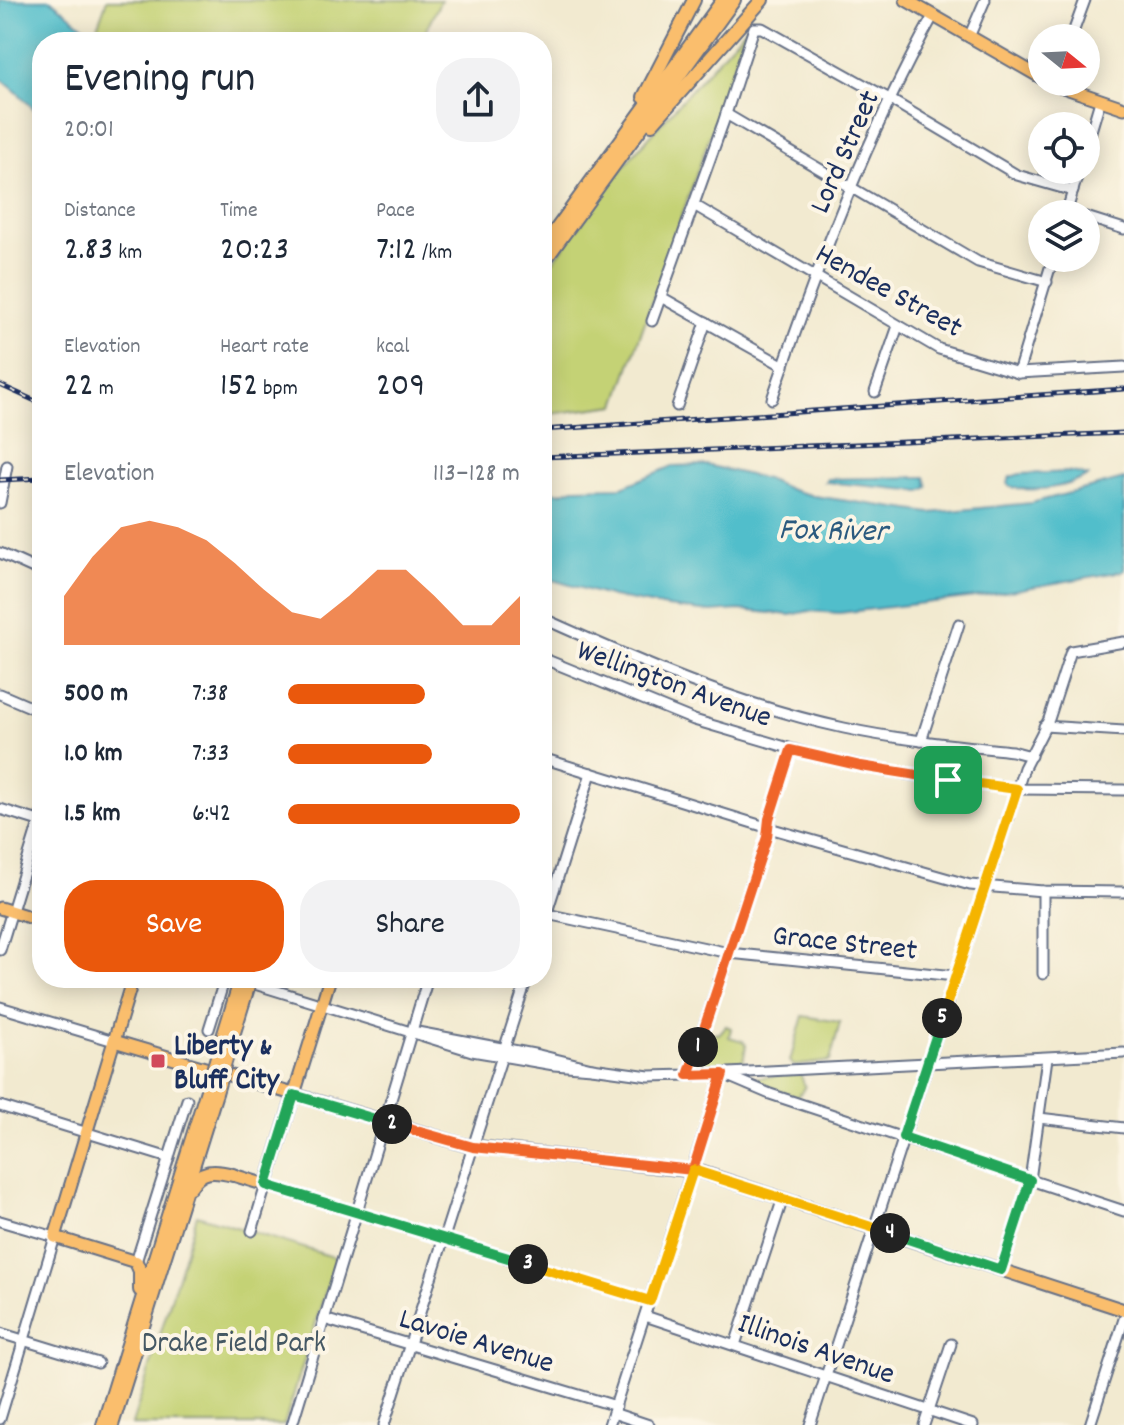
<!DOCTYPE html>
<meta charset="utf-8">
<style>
body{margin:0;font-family:Dekko,sans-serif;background:#f2f2f3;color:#1f2937;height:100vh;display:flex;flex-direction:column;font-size:30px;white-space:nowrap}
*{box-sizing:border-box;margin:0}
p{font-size:26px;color:#747a83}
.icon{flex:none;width:44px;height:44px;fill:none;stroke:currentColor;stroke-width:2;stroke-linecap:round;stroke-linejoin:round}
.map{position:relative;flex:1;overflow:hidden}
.side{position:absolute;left:32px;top:32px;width:520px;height:956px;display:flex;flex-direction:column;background:#fff;border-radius:32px;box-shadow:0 4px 20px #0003}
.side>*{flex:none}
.needle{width:52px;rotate:108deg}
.fabs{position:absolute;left:1028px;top:24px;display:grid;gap:16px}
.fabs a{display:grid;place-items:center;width:72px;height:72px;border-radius:50%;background:#fff;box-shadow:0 4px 20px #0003;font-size:40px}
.pin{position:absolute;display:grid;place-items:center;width:68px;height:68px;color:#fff;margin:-34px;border-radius:16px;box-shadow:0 4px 12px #0006}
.km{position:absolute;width:40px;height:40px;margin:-20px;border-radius:50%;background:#222;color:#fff;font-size:22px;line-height:40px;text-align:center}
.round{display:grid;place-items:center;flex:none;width:84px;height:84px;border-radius:32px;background:#f2f2f3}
.headline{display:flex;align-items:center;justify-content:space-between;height:136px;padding:0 32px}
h1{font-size:44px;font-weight:600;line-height:60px}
.figures{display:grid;grid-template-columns:repeat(3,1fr);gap:12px;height:136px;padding:8px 32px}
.figures div{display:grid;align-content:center}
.figures b{font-size:34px;font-weight:600}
.figures small{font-size:22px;font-weight:400}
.figures p{font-size:22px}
.chart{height:224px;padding:16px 32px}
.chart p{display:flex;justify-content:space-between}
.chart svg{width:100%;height:144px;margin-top:8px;fill:#ea580c;opacity:.7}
.primary-button{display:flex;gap:16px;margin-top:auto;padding:16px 32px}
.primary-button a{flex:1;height:92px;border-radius:32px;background:#ea580c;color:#fff;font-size:32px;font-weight:600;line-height:92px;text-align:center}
.primary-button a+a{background:#f2f2f3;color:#1f2937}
ul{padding:0 32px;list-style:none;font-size:26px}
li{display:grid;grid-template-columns:128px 96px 1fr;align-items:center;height:60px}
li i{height:20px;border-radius:10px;background:#ea580c}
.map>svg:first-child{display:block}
.green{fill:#c4d274;stroke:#708069;stroke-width:2}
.water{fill:#51becb;stroke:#367694;stroke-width:2}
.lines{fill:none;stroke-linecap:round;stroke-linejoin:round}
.minor-casing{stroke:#667086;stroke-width:13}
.major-casing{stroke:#667086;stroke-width:15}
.highway-casing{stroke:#667086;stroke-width:16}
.minor{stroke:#fff;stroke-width:9}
.major{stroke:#fabe6d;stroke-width:11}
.highway{stroke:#fabe6d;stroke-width:12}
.rail-casing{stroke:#1b2f5e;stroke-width:5}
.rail{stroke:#fcf5e5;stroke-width:2;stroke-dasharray:6;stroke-linecap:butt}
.highway-bridge-casing{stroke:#667086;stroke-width:16;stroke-linecap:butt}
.highway-bridge{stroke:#fabe6d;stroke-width:12}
.split-1-casing{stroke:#fff;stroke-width:16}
.split-2-casing{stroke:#fff;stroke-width:16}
.split-3-casing{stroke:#fff;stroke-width:16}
.split-4-casing{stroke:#fff;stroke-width:16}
.split-5-casing{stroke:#fff;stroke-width:16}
.split-6-casing{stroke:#fff;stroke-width:16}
.split-1{stroke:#f0652b;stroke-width:10}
.split-2{stroke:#f0652b;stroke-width:10}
.split-3{stroke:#22a559;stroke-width:10}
.split-4{stroke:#f5b400;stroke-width:10}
.split-5{stroke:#22a559;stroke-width:10}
.split-6{stroke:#f5b400;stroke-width:10}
.poi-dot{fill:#d1495b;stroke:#fcf5e5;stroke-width:3}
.labels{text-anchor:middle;stroke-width:8;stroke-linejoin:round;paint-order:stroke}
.street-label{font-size:30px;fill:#1b2f5e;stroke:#fcf5e5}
.poi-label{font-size:30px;font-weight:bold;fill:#1b2f5e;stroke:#fcf5e5;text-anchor:start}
.park-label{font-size:30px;fill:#455864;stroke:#fcf5e5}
.water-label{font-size:32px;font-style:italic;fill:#2b5a7f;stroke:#fcf5e5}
</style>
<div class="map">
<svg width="1124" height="1425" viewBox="0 0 1124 1425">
<rect width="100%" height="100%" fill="#fcf5e5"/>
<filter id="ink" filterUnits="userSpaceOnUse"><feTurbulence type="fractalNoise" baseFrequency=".0125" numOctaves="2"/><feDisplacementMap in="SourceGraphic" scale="16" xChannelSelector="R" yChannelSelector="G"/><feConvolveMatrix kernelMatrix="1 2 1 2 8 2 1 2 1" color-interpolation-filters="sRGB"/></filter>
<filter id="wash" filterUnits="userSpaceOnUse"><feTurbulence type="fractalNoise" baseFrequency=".006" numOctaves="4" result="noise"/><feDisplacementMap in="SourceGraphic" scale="32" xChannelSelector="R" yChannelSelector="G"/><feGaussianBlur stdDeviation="1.8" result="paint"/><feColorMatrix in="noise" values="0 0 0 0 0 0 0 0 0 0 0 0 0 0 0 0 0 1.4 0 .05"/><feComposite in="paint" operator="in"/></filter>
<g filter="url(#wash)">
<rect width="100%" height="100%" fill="#f2ead0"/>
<g class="green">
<polygon points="107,0 441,0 420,42 109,42 96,30"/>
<polygon points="748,26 616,405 542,415 542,276 632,156"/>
<polygon points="803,1016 840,1022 830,1061 794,1066 790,1061"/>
<polygon points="726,1026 731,1028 729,1037 743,1041 746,1045 743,1062 705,1064 714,1033 719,1034"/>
<polygon points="800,1073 805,1087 797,1097 745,1079"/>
<polygon points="197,1215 336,1258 284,1425 132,1425"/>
</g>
<g class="water">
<polygon points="0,0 51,0 103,42 42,42 42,117 18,93 0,78"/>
<polygon points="706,465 766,479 791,490 814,496 930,513 1031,503 1124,479 1124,571 975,597 839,613 809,611 790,615 739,610 711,612 667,607 612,597 542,577 542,488 560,493 574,488 622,487 673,466"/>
<path d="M1072,472L1088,476C1067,487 1032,494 1009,486L1007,483L1010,477L1020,474Z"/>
<polygon points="920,477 925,477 928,487 921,491 825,482 827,479"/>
</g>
</g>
<g filter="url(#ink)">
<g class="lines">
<g class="minor-casing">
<g id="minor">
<polyline points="969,37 985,0"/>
<polyline points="1071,38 1085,0"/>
<polyline points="726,114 978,262 1047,282"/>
<polyline points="1086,148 1100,101"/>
<polyline points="694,205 939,349 1018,373 1124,367"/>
<polyline points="1066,214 1079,170"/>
<polyline points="1086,217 1124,229"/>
<polyline points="661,297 784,366"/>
<polyline points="652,321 723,123 754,28 762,28 891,100 1017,175 1073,191"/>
<polyline points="1018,373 1053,258"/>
<polyline points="875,392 898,326"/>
<path d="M772,399C817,268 866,137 933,16"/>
<polyline points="677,406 706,322"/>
<polyline points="0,503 7,466"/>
<polyline points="0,553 42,572"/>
<path d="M542,618C640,662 738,705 844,728C899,740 956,745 1012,751L1031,756"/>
<polyline points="542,658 694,720 816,756 905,774 1017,789 1124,790"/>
<polyline points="0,694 42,712"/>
<polyline points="1044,726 1124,731"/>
<polyline points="921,741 959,624"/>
<polyline points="542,758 769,828 970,885 1043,891 1124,892"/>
<polyline points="0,809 42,822"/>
<polyline points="1043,891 1043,974"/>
<polyline points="542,913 729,953 955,976"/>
<polyline points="542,928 591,773"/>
<polyline points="0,950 42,813"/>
<polyline points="245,981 472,1051 554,1065 592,1068 539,1055 412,1031"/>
<polyline points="0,1007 114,1041"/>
<polyline points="209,1029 225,978"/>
<polyline points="592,1068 649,1076 688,1075 1124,1053"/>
<polyline points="688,1075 767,837 769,819 791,750"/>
<polyline points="0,1106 169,1158"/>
<polyline points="1039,1118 1124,1128"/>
<polyline points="0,1221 55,1237 0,1419"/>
<polyline points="252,1231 266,1185 650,1301"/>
<polyline points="136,1262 187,1100"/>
<polyline points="1001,1270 1030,1180 1047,1058"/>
<polyline points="645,1316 973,1425"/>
<polyline points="324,1319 616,1406"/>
<polyline points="0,1333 98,1363"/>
<polyline points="735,1345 783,1198"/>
<polyline points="613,1413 649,1425"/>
<polyline points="292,1425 428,978"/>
<polyline points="384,1425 527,978"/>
<polyline points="609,1425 723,1074 770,1094 1124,1211"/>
<polyline points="810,1425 1024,768 1049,719 1071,651 1124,642"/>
<polyline points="924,1425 951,1344"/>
<polyline points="1090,1425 1124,1319"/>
</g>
</g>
<g class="major-casing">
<g id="major">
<polyline points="906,0 1042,78"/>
<polyline points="1048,82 1124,108"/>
<polyline points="0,908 42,921"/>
<polyline points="133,978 55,1237 136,1262"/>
<polyline points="114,1041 465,1145 701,1172 1124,1310"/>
<polyline points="233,1175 266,1185 330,978"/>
</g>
</g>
<g class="highway-casing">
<g id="highway">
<polyline points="644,97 694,0"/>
<polyline points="652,124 762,0"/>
<polyline points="542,249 723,0"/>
<polyline points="542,264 734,0"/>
<polyline points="219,1050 234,1001"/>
<polyline points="228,1052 243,1003"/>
<path d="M190,1187C202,1169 213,1170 233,1175"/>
<polyline points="136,1262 140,1271 140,1290"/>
<polyline points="103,1425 207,1090"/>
<polyline points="112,1425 216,1093"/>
</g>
</g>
<use href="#minor" class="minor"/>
<use href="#major" class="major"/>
<use href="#highway" class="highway"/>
<g class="rail-casing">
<g id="rail">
<polyline points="0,385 42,404"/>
<polyline points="542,430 1124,389"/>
<polyline points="542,457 1124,433"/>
<polyline points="0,480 42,478"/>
</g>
</g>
<use href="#rail" class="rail"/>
<g class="highway-bridge-casing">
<g id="highway-bridge">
<polyline points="234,1001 241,978"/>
<polyline points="243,1003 251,978"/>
<polyline points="207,1090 219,1050"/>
<polyline points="216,1093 228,1052"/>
</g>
</g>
<use href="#highway-bridge" class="highway-bridge"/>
</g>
</g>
<g class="lines" filter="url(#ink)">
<g class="split-1-casing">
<polyline id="split-1" points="698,1047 767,837 769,819 791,750 861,766 948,780"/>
</g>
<g class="split-2-casing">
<polyline id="split-2" points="392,1124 473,1147 693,1170 723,1074 688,1075 698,1047"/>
</g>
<g class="split-3-casing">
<polyline id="split-3" points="392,1124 294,1095 266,1185 528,1264"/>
</g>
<g class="split-4-casing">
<polyline id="split-4" points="528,1264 650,1301 693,1170 890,1233"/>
</g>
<g class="split-5-casing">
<polyline id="split-5" points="890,1233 1001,1270 1030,1180 903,1137 942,1018"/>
</g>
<g class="split-6-casing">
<polyline id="split-6" points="942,1018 1017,789 948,780"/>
</g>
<use href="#split-1" class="split-1"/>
<use href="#split-2" class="split-2"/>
<use href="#split-3" class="split-3"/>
<use href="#split-4" class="split-4"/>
<use href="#split-5" class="split-5"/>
<use href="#split-6" class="split-6"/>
</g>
<rect class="poi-dot" x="150" y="1053" width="16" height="16" rx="4"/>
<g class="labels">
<g class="street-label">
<text transform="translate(843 151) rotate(-66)" y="10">Lord Street</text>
<text transform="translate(890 289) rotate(29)" y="10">Hendee Street</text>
<text transform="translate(675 682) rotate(20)" y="10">Wellington Avenue</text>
<text transform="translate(845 941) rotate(6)" y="10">Grace Street</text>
<text transform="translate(477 1339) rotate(17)" y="10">Lavoie Avenue</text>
<text transform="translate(817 1347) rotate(19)" y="10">Illinois Avenue</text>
</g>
<g class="poi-label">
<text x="174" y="1054">Liberty &amp;<tspan x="174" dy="34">Bluff City</tspan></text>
</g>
<g class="park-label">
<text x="234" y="1351">Drake Field Park</text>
</g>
<g class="water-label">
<text transform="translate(833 528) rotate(1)" y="11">Fox River</text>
</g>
</g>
</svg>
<div class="fabs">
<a><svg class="needle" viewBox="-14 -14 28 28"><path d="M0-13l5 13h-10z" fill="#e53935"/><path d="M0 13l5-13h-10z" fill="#747a83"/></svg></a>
<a><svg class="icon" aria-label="locate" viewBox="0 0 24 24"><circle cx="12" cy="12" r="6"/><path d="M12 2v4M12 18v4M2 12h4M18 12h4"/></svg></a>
<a><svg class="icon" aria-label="layers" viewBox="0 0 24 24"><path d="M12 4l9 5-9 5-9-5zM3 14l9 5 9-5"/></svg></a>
</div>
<div class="pin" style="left:948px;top:780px;background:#1e9e55"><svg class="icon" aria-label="arrive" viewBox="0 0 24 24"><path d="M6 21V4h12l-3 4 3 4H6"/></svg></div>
<b class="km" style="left:698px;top:1047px">1</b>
<b class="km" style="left:392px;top:1124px">2</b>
<b class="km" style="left:528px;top:1264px">3</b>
<b class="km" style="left:890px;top:1233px">4</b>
<b class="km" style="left:942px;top:1018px">5</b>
<section class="side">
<div class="headline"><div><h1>Evening run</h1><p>20:01</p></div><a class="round"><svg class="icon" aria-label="share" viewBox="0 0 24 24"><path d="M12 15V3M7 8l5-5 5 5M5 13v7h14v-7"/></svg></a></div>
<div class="figures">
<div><p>Distance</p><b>2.83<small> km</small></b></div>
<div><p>Time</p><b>20:23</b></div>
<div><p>Pace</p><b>7:12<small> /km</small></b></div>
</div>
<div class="figures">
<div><p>Elevation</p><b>22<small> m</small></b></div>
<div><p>Heart rate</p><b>152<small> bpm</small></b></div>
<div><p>kcal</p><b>209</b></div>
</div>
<div class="chart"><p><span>Elevation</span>113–128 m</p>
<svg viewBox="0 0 160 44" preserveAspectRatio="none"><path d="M0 44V29L10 17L20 8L30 6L40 8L50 12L60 19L70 27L80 34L90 36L100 29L110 21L120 21L130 29L140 38L150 38L160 29V44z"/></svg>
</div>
<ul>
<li><b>500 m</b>7:38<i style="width:59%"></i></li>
<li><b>1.0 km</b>7:33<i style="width:62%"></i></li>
<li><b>1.5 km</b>6:42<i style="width:100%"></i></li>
</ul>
<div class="primary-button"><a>Save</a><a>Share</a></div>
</section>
</div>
